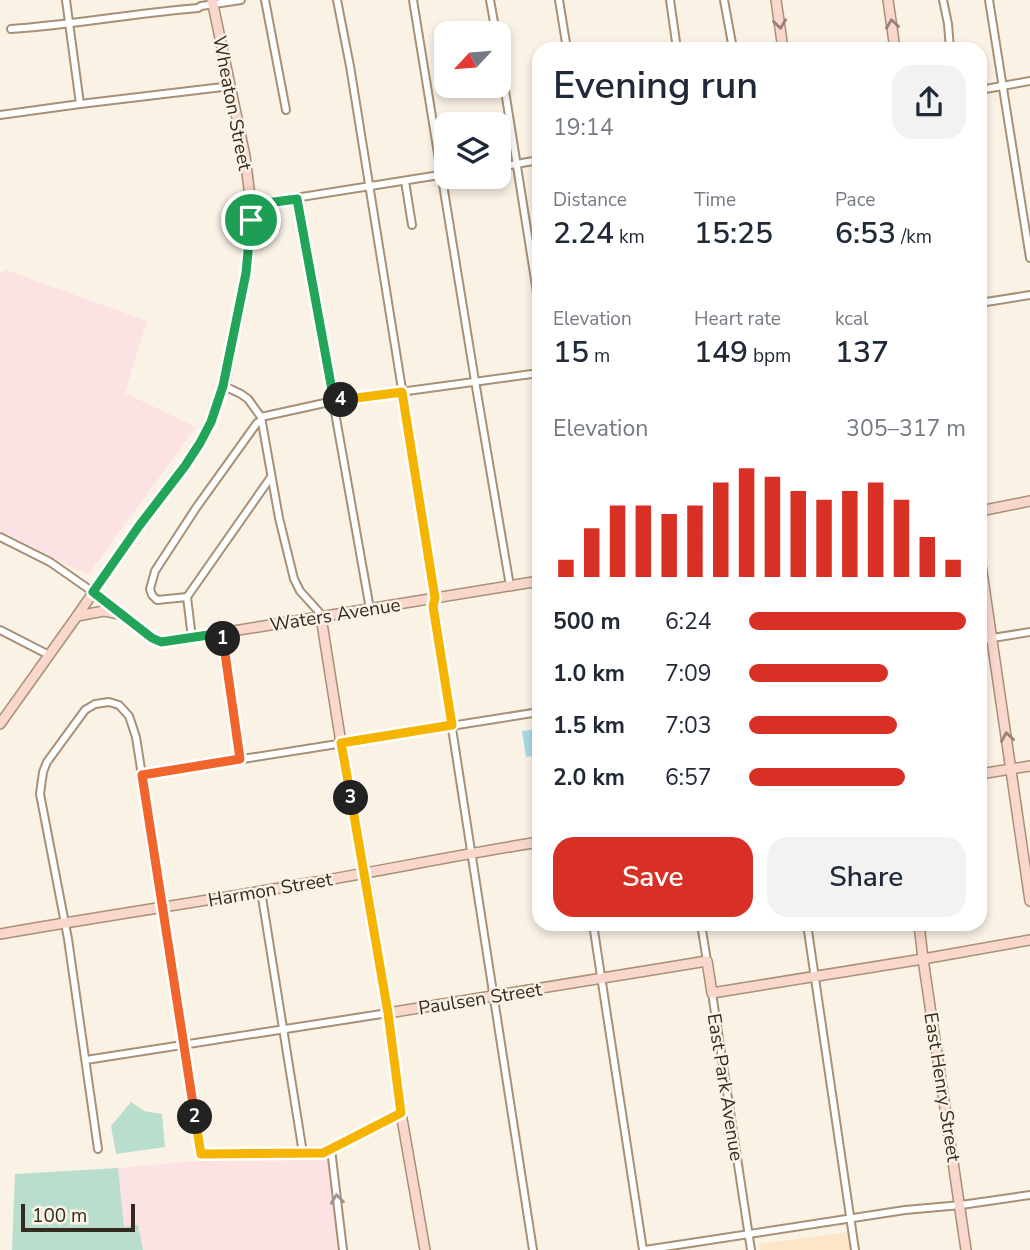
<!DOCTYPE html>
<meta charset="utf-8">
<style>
body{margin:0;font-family:"Nunito Sans",sans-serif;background:#f2f2f3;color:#1f2937;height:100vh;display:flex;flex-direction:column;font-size:26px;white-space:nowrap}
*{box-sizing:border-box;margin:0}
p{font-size:23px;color:#747a83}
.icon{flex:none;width:38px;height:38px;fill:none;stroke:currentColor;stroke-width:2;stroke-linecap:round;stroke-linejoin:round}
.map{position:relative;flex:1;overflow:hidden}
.drawer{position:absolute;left:532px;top:42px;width:455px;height:889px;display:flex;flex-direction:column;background:#fff;border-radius:21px;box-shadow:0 4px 10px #0003}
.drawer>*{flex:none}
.needle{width:46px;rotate:244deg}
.buttons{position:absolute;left:434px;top:21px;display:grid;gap:14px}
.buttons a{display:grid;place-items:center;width:77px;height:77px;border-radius:14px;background:#fff;box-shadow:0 4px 10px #0003;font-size:35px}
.scale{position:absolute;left:21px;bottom:18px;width:114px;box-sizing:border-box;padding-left:7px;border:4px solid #342b20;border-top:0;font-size:19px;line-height:24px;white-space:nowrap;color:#342b20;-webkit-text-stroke:5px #fbf2e6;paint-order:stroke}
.pin{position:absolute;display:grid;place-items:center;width:60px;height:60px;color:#fff;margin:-30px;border:4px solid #fff;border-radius:50%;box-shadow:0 2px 7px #0007}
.km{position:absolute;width:35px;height:35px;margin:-18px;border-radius:50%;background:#222;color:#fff;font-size:19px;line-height:35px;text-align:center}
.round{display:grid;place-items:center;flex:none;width:74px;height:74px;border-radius:21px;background:#f2f2f3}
.overview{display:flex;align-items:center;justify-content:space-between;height:119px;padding:0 21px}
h1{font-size:38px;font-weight:600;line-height:52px}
.figures{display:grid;grid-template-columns:repeat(3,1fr);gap:10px;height:119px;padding:7px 21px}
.figures div{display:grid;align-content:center}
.figures b{font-size:30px;font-weight:600}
.figures small{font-size:19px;font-weight:400}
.figures p{font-size:19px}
.chart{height:196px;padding:14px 21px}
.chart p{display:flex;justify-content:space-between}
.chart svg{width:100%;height:126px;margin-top:7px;stroke:#d93025;stroke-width:6}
.button{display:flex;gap:14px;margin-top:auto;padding:14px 21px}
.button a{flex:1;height:80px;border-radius:21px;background:#d93025;color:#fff;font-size:28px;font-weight:600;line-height:80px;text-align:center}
.button a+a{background:#f2f2f3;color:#1f2937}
ul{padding:0 21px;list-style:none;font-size:23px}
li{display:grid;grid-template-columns:112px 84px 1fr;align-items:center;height:52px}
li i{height:18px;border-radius:9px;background:#d93025}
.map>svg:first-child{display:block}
.built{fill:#fce5c9}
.education{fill:#fde2e4}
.green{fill:#badecd}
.water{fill:#a9dae4}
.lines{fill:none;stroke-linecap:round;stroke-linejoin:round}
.street-casing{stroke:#a79075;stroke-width:10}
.secondary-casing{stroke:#a79075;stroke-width:12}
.street{stroke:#fff;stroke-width:6}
.secondary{stroke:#fad7cc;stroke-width:9}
.oneway{stroke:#978176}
.oneway2{stroke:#9a9590}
.split-1-casing{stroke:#fff;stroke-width:14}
.split-2-casing{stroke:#fff;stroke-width:14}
.split-3-casing{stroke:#fff;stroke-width:14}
.split-4-casing{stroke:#fff;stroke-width:14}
.split-5-casing{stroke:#fff;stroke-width:14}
.split-1{stroke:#22a559;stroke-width:9}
.split-2{stroke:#f0652b;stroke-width:9}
.split-3{stroke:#f5b400;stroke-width:9}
.split-4{stroke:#f5b400;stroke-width:9}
.split-5{stroke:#22a559;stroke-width:9}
.labels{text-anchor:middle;stroke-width:5;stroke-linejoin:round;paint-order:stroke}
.street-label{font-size:19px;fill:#342b20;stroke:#fbf2e6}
</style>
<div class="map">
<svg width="1030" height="1250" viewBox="0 0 1030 1250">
<rect width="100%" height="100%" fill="#fbf2e6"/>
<polygon class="built" points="849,1232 851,1250 760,1250 759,1244"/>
<g class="education">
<polygon points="6,270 147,321 125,393 196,427 88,575 0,531 0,273"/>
<polygon points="335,1156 348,1250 16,1250 19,1177 196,1161"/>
</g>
<g class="green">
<polygon points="131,1102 144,1111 162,1114 165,1147 116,1154 111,1126"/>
<polygon points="118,1168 124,1227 138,1225 143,1250 12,1250 15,1174"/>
</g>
<polygon class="water" points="537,729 539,755 526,757 522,731"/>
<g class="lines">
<g class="street-casing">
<g id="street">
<polyline points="66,0 80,104"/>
<polyline points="265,0 286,110"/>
<polyline points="337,0 350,66 428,551 435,598 433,606 533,1250"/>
<polyline points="413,0 475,381 510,586"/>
<polyline points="490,0 496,33"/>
<polyline points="559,0 567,49"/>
<polyline points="670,0 677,49"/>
<polyline points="724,0 733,49"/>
<polyline points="943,0 948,24 950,49"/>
<polyline points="989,0 1030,258"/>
<path d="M11,29C74,25 135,13 198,8L201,6L241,0"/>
<polyline points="499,53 539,305"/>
<polyline points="980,90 1030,81"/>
<polyline points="0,115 80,104 231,86"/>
<polyline points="499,167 539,160"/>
<polyline points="405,181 412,225"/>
<polyline points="297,199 370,609"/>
<polyline points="251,205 446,174"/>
<polyline points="980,303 1030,295"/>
<polyline points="224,386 241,394 248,399 261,417 279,518 294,579 300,591 319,612 321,617"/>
<polyline points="261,417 334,401 539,373"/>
<polyline points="0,537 50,562 93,592"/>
<polyline points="537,581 539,597"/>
<polyline points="187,597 157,600 152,595 150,589 155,571 196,508 257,423 261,421"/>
<polyline points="0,630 49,655"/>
<polyline points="222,633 240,759"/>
<polyline points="192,638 187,597 271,477"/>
<polyline points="980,640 1030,632"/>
<polyline points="142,775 539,712"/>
<polyline points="261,891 303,1153"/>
<polyline points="593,924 643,1250"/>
<polyline points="701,924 707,961"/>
<polyline points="807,924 855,1250"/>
<polyline points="712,993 751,1250"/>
<polyline points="86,1060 388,1013"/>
<polyline points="98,1149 68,939 40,794 43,772 47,762 85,710 95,704 109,702 119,705 129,716 136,737 201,1154 323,1153 401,1113"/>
<polyline points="331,1149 343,1250"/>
<polyline points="645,1250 905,1210 961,1205 1030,1195"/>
</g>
</g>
<g class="secondary-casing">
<g id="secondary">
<polyline points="776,0 783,49"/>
<polyline points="888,0 895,49"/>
<polyline points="980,511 1030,501"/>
<polyline points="980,558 1030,901"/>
<polyline points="93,592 152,638 161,642 172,641 539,581"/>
<polyline points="77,616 104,611 120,614"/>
<polyline points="321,617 341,743 365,873 388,1013 401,1113 425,1250"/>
<polyline points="0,724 77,616 139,526 185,466 207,432 224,386 246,273 251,205 245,156 212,0"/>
<polyline points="980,774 1030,766"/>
<polyline points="919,924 923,959 966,1250"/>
<path d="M0,934C103,916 206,901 309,883C386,870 462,854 539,842"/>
<polyline points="388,1013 707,961 712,993 923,959 1030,940"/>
</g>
</g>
<use href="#street" class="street"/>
<use href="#secondary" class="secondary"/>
</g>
<defs><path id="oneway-chevron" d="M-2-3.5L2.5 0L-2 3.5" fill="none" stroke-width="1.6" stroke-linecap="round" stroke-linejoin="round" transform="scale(1.75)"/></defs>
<g class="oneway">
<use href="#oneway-chevron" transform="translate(780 24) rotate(82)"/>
<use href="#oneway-chevron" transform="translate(892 24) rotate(-98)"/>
<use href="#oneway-chevron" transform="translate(1007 737) rotate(-99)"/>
</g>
<use class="oneway2" href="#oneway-chevron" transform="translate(337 1199) rotate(-97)"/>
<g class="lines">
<g class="split-1-casing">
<polyline id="split-1" points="223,639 222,633 161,642 152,638 93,592 139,526 185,466 200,443 211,422 223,386 246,273 251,220"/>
</g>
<g class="split-2-casing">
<polyline id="split-2" points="195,1117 142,775 240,759 223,639"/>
</g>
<g class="split-3-casing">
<polyline id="split-3" points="195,1117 201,1154 323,1153 401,1113 388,1013 351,798"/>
</g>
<g class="split-4-casing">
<polyline id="split-4" points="341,400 402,392 435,598 433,606 452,725 341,743 351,798"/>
</g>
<g class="split-5-casing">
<polyline id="split-5" points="251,220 251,205 297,199 334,401 341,400"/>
</g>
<use href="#split-1" class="split-1"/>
<use href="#split-2" class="split-2"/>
<use href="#split-3" class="split-3"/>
<use href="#split-4" class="split-4"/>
<use href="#split-5" class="split-5"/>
</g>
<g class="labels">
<g class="street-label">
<text transform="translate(233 103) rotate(79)" y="7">Wheaton Street</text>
<text transform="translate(335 614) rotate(-9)" y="7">Waters Avenue</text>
<text transform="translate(270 889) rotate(-10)" y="7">Harmon Street</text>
<text transform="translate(480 998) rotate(-9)" y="7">Paulsen Street</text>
<text transform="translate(726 1087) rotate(81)" y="7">East Park Avenue</text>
<text transform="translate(943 1087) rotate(81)" y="7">East Henry Street</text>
</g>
</g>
</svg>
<div class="buttons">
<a><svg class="needle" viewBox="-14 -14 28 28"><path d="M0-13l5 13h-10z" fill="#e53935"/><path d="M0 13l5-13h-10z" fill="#747a83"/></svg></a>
<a><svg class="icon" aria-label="layers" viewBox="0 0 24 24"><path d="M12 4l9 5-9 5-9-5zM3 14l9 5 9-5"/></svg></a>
</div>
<div class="scale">100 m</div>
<div class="pin" style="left:251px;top:220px;background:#1e9e55"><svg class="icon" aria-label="arrive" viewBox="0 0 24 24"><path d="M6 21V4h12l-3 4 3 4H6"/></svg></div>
<b class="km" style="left:223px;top:639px">1</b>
<b class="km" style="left:195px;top:1117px">2</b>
<b class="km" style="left:351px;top:798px">3</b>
<b class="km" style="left:341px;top:400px">4</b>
<section class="drawer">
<div class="overview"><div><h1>Evening run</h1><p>19:14</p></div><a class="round"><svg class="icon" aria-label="share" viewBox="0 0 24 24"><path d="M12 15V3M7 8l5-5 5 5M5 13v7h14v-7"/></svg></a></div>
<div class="figures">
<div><p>Distance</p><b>2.24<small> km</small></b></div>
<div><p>Time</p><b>15:25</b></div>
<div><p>Pace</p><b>6:53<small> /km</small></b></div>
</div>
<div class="figures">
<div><p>Elevation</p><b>15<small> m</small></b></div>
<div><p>Heart rate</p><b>149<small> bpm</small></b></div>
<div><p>kcal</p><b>137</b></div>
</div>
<div class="chart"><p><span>Elevation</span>305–317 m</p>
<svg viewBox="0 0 160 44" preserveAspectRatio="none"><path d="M5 44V38M15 44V27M25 44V19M35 44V19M45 44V22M55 44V19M65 44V11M75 44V6M85 44V9M95 44V14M105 44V17M115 44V14M125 44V11M135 44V17M145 44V30M155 44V38"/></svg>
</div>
<ul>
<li><b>500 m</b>6:24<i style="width:100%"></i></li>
<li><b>1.0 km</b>7:09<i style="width:64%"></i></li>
<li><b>1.5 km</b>7:03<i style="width:68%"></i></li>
<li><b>2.0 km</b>6:57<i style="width:72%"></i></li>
</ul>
<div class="button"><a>Save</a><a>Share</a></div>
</section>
</div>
